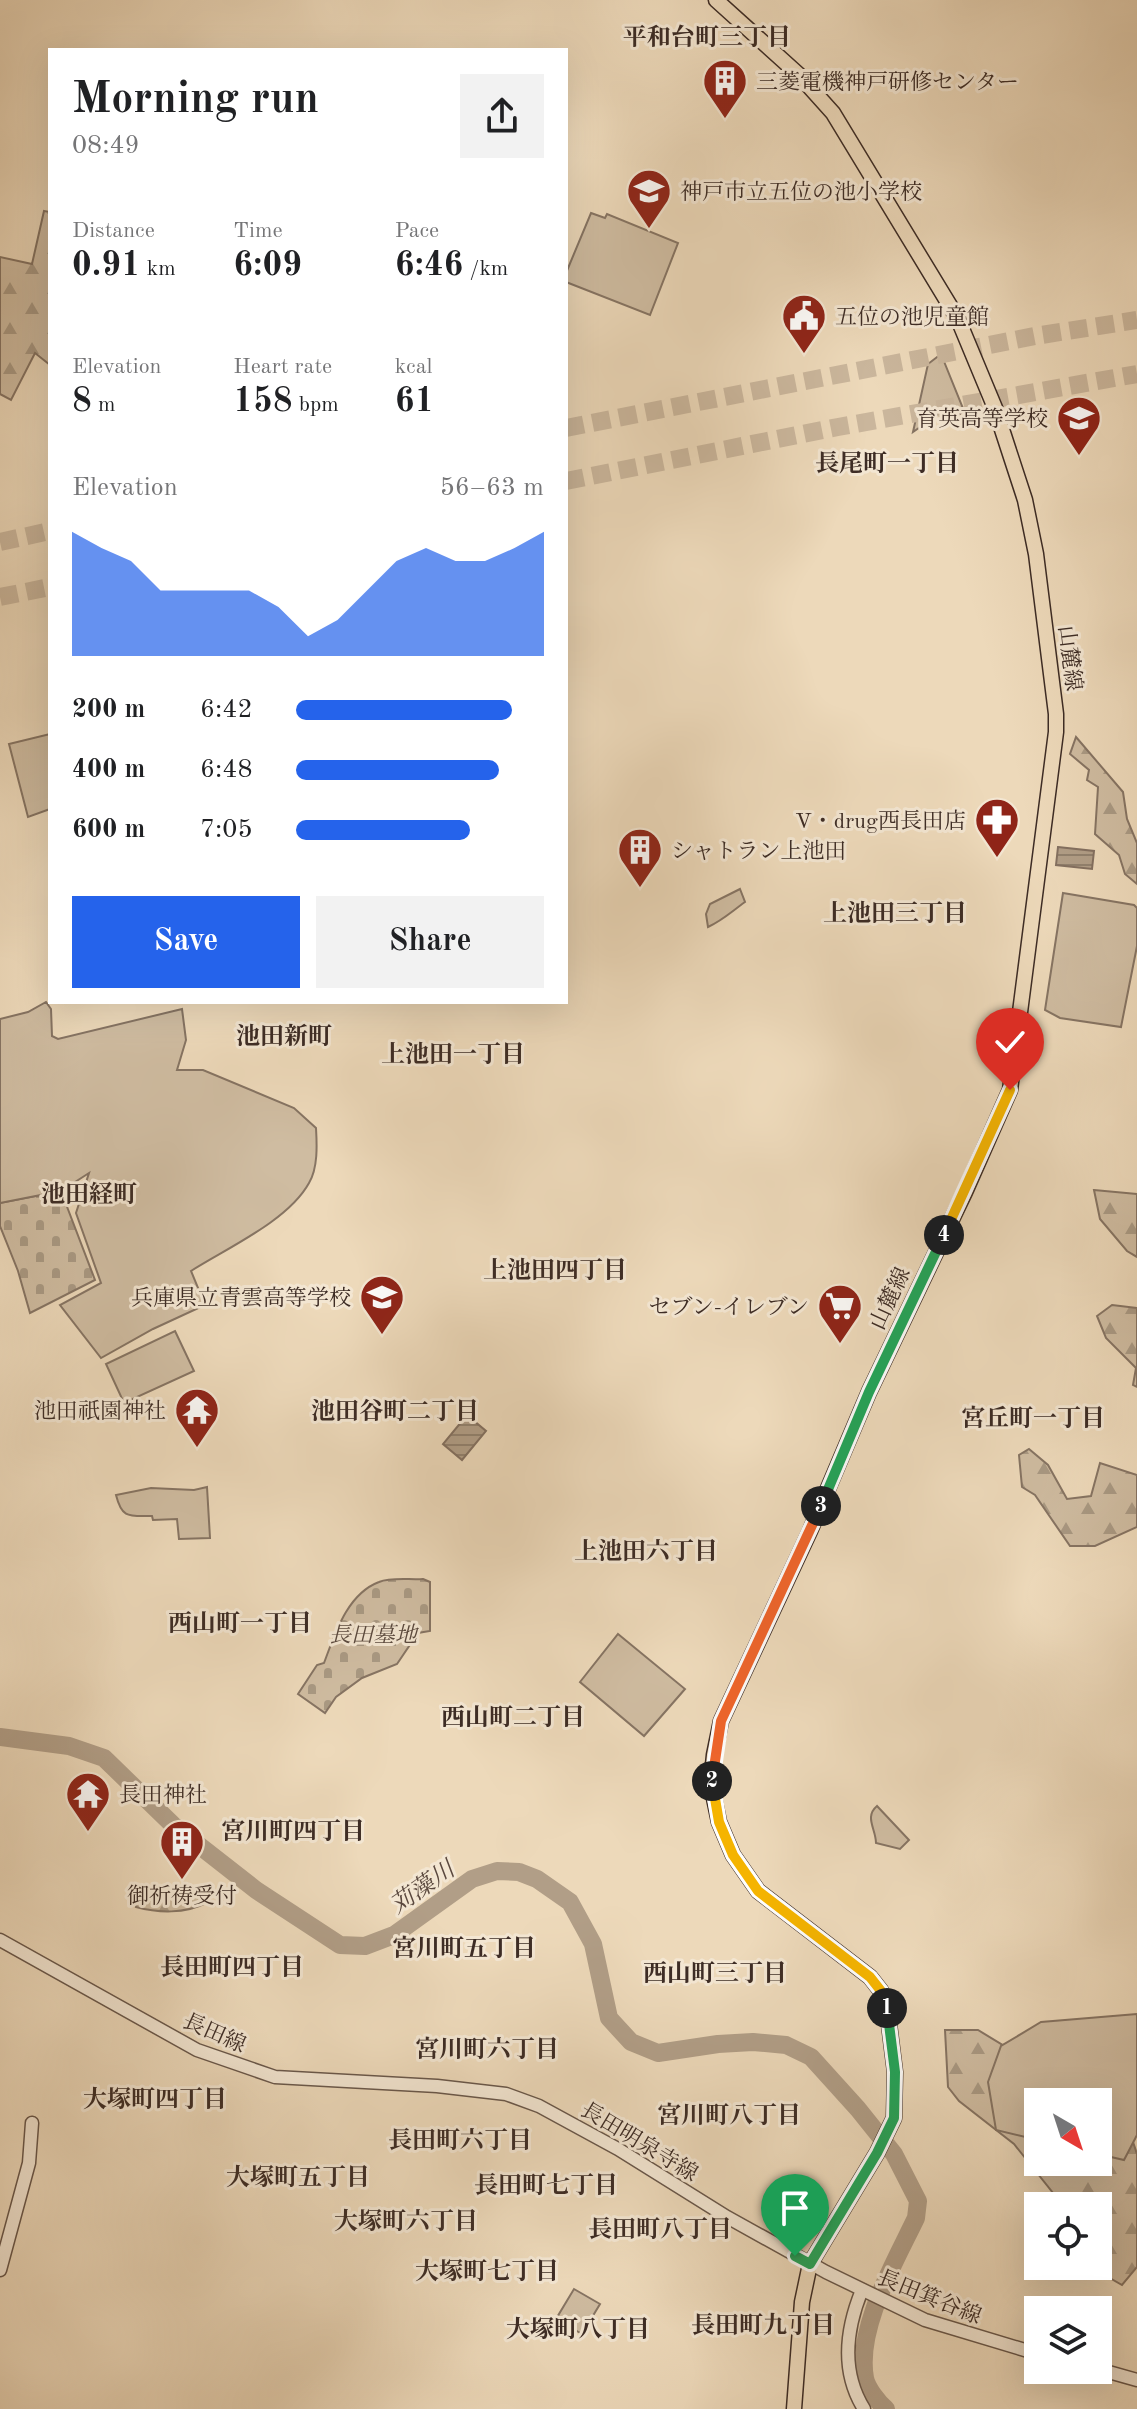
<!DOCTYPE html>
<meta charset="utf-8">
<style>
body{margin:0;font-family:"Old Standard TT","Noto Serif JP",serif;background:#f2f2f2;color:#202124;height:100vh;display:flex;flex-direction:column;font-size:30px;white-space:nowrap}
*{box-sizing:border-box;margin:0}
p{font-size:26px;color:#757577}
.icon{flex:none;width:44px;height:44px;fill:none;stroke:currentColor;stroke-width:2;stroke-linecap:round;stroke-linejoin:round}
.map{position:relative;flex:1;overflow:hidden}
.side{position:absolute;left:48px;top:48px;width:520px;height:956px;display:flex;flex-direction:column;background:#fff;border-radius:0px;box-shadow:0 8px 32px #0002}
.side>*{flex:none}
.needle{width:52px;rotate:141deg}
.buttons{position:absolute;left:1024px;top:2088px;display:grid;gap:16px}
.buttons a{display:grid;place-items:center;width:88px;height:88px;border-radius:0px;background:#fff;box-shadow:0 8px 32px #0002;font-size:40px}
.pin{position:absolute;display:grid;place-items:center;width:68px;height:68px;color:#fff;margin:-82px -34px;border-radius:50% 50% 50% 0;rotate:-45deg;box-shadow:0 0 8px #0007}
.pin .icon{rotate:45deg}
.km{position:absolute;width:40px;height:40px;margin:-20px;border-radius:50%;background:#222;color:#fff;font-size:22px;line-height:40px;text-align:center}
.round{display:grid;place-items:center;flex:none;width:84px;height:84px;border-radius:0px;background:#f2f2f2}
.head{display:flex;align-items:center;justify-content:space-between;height:136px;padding:0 24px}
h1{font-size:44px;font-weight:600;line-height:60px}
.stats{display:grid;grid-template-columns:repeat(3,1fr);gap:12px;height:136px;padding:8px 24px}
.stats div{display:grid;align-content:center}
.stats b{font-size:34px;font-weight:600}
.stats small{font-size:22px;font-weight:400}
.stats p{font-size:22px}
.chart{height:224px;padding:16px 24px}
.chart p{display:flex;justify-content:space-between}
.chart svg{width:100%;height:144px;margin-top:8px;fill:#2563eb;opacity:.7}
.cta{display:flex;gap:16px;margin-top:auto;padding:16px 24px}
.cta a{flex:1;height:92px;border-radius:0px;background:#2563eb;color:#fff;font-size:32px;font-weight:600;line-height:92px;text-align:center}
.cta a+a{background:#f2f2f2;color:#202124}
ul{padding:0 24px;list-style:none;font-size:26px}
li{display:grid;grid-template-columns:128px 96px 1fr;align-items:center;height:60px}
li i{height:20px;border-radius:10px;background:#2563eb}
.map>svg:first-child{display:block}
.forest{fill:url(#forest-firs);stroke:#867463;stroke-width:2;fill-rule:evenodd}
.cemetery{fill:url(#cemetery-stones);stroke:#867463;stroke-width:2}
.park{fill:#cfbca1;stroke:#867463;stroke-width:2}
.water{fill:url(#water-rules);stroke:#837060;stroke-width:2}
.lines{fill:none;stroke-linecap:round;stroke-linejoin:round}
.river{stroke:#b19e87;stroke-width:18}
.highway-tunnel{stroke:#cab69c;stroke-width:18;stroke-dasharray:18 9;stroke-linecap:butt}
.minor-casing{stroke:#69574a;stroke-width:15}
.major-casing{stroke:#3d2c25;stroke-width:17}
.minor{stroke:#f3e6d2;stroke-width:12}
.major{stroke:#edd9ba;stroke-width:14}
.split-1-casing{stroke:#fff;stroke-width:16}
.split-2-casing{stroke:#fff;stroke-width:16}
.split-3-casing{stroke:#fff;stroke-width:16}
.split-4-casing{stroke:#fff;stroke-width:16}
.split-5-casing{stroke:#fff;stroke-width:16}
.split-1{stroke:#22a559;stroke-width:10}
.split-2{stroke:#f5b400;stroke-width:10}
.split-3{stroke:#f0652b;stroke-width:10}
.split-4{stroke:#22a559;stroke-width:10}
.split-5{stroke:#f5b400;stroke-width:10}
.labels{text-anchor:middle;stroke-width:6;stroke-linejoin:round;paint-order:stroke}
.poi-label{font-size:22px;fill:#3d2c25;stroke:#f3e6d2;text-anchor:start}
.street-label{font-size:22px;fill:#3d2c25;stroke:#f3e6d2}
.park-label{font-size:22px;font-style:italic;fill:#5a493e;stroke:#f3e6d2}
.neighbourhood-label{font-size:24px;font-weight:bold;fill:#3d2c25;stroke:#f3e6d2}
.water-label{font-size:24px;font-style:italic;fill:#5a483e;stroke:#f3e6d2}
</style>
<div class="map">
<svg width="1137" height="2409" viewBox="0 0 1137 2409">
<defs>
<pattern id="forest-firs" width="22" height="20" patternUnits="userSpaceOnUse" patternTransform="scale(2)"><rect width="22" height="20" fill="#cfbca1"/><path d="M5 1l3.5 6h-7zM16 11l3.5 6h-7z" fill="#a99983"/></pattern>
<pattern id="cemetery-stones" width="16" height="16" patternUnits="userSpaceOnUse" patternTransform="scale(2)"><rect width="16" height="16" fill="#cfbca1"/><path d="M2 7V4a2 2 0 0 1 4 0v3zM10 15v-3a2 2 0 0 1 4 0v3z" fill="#a99983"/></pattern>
<pattern id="water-rules" width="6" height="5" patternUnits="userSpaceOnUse" patternTransform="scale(2)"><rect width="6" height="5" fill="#b19e87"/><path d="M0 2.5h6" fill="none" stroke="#91816e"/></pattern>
</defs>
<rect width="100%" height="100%" fill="#edd9ba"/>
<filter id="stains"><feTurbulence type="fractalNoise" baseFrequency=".0025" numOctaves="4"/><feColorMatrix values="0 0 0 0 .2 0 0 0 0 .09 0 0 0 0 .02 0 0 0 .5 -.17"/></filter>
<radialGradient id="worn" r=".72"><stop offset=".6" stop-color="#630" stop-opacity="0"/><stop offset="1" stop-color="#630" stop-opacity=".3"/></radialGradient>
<g class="forest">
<polygon points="44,211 50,212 50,365 35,353 11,400 0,394 0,257 32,264"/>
<polygon points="1076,737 1123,792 1127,819 1137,843 1137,884 1125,874 1119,855 1095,834 1098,787 1087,780 1089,770 1070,754"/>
<polygon points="1094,1190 1137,1194 1137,1257 1127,1251 1100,1219"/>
<polygon points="1112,1305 1137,1308 1137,1387 1133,1385 1136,1368 1106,1338 1097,1316"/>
<polygon points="1029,1449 1048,1465 1067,1499 1091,1496 1100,1463 1137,1475 1137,1527 1095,1546 1070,1546 1035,1495 1022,1487 1019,1455"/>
<path d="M188,1888L206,1903C185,1914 158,1913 136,1907L139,1897L158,1902L172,1895L179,1898Z"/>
<path d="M945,2030H978L1016,2053L1032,2044L1125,2118L1137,2154V2267L1122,2285L1089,2266H1098V2206H1059L1057,2198L1014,2144L959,2101L948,2087ZM1038,2102H1098V2162H1038Z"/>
</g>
<g class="cemetery">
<polygon points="61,1191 95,1280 30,1313 18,1271 0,1226 0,1203"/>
<path d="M423,1579L430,1582V1631L418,1633L397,1664L362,1678L336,1697L325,1713L298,1694L317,1665L324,1663C335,1634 347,1594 379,1582C391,1577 410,1580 423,1579Z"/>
</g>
<g class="park">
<polygon points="591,213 605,218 607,214 678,243 650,315 566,282 566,273"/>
<polygon points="941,354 964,411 953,419 946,409 913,432 928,364"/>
<polygon points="50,734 50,809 28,817 9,744"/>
<path d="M740,889L745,902C731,912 723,920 708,927L706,914L710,904Z"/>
<polygon points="1063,893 1134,905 1137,908 1137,946 1121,1027 1060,1018 1045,1010"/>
<path d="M46,1002L51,1009L52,1036L58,1039L182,1009L186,1040L177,1070H203L294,1108L316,1128C317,1145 318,1168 309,1183C288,1221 227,1248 191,1271L205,1305L153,1329L101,1358L60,1305L101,1283L76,1213L89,1173L61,1191L0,1203V1019L28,1012Z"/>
<polygon points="175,1331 194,1371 124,1403 106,1364"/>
<path d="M207,1487L210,1538L179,1539L177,1519L153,1520L152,1516C129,1516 122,1519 116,1495L151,1488L194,1490Z"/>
<polygon points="618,1634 685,1689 644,1736 580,1682"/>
<path d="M877,1806L909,1840L900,1849L876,1843C876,1829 864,1817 877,1806Z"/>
<polygon points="1137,2014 1137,2135 1124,2160 1098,2154 1098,2102 1038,2102 1038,2140 996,2130 988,2082 1001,2046 1041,2022"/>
<polygon points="574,2289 600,2304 582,2334 556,2319"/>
</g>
<g class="water">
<polygon points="1058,847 1094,851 1092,869 1056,865"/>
<polygon points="467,1415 486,1431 462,1460 443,1444"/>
</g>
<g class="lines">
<path class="river" d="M0,1737L69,1746L104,1758L173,1825L256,1890L340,1945L365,1946L394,1935L472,1879L497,1871L519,1872L537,1879L570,1902L593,1944L609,2018L631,2042L658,2053L718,2044L753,2042L786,2045L811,2057L858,2109L894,2154L918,2201L916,2218C895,2262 856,2328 865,2378C867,2388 878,2402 886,2409"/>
<g class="highway-tunnel">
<polyline points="566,428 1035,336 1137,320"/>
<polyline points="566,481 838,427 1137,374"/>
<polyline points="0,542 50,531"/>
<polyline points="0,597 50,587"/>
</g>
<g class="minor-casing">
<g id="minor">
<polyline points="0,1940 197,2050 275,2077 437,2086 506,2094 539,2106 618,2149 727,2217 826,2272 925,2320 1038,2354"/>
<polyline points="0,2270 29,2163 32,2123"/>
<path d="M862,2290C846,2329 841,2372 864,2409"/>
<polyline points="1098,2369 1137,2380"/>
</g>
</g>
<g class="major-casing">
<polyline id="major" points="716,0 798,74 833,113 958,319 995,408 1025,500 1036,554 1056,714 1056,732 1010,1090 965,1192 869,1392 810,1531 721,1721 714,1755 711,1784 719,1822 733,1855 758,1891 870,1977 881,1991 887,2008 895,2072 894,2118 877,2153 810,2264 802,2302 794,2409"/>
</g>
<use href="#minor" class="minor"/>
<use href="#major" class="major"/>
</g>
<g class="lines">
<g class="split-1-casing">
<polyline id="split-1" points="795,2256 810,2264 877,2153 894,2118 895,2072 887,2008"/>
</g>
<g class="split-2-casing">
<polyline id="split-2" points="712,1781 719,1822 733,1855 758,1891 870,1977 881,1991 887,2008"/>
</g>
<g class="split-3-casing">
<polyline id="split-3" points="712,1781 721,1721 821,1506"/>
</g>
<g class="split-4-casing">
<polyline id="split-4" points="821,1506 869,1392 944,1235"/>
</g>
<g class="split-5-casing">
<polyline id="split-5" points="944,1235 1010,1090"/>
</g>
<use href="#split-1" class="split-1"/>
<use href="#split-2" class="split-2"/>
<use href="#split-3" class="split-3"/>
<use href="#split-4" class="split-4"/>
<use href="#split-5" class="split-5"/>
</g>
<defs>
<g id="building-pin" transform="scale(2.3)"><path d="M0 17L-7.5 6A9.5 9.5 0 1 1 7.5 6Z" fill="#8f2418" stroke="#f3e6d2"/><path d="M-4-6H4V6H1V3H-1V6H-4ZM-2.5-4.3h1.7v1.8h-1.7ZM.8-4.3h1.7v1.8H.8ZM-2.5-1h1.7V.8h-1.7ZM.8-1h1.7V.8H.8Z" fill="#fff"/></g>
<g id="school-pin" transform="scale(2.3)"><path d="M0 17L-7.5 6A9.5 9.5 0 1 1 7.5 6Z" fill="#8f2418" stroke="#f3e6d2"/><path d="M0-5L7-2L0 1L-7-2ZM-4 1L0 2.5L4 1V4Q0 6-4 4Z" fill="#fff"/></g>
<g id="civic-pin" transform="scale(2.3)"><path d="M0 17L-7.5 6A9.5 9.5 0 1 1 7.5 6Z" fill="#8f2418" stroke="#f3e6d2"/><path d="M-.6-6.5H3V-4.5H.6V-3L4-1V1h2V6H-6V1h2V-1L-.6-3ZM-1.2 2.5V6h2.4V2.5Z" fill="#fff"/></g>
<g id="pharmacy-pin" transform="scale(2.3)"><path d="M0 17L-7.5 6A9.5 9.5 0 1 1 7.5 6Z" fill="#8f2418" stroke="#f3e6d2"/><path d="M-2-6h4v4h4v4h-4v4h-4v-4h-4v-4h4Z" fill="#fff"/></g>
<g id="supermarket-pin" transform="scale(2.3)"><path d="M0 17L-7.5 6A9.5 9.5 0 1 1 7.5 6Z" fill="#8f2418" stroke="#f3e6d2"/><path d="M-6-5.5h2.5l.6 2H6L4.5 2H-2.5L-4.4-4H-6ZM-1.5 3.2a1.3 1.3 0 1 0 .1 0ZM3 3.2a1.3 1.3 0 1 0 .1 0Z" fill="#fff"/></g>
<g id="temple-pin" transform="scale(2.3)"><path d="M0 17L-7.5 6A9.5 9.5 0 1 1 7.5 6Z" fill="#8f2418" stroke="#f3e6d2"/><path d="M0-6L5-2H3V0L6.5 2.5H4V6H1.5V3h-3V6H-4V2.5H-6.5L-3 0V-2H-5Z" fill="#fff"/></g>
</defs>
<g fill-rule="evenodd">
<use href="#building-pin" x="725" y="81"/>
<use href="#school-pin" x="649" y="191"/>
<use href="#civic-pin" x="804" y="316"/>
<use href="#school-pin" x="1079" y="418"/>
<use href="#pharmacy-pin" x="997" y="820"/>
<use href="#building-pin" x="640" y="850"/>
<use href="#school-pin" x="382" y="1297"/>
<use href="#supermarket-pin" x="840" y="1306"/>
<use href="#temple-pin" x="197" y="1410"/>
<use href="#temple-pin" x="88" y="1794"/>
<use href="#building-pin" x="182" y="1842"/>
</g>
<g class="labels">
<g class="poi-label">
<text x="756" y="89">三菱電機神戸研修センター</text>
<text x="680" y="199">神戸市立五位の池小学校</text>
<text x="835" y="324">五位の池児童館</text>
<text x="1048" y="426" text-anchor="end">育英高等学校</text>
<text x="966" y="828" text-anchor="end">V・drug西長田店</text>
<text x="671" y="858">シャトラン上池田</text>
<text x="351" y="1305" text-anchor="end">兵庫県立青雲高等学校</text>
<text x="809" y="1314" text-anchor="end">セブン-イレブン</text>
<text x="166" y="1418" text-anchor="end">池田祇園神社</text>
<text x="119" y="1802">長田神社</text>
<text x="182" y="1903" text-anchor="middle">御祈祷受付</text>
</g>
<g class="street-label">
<text transform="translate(1071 658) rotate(83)" y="8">山麓線</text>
<text transform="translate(889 1298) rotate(-65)" y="8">山麓線</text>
<text transform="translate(215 2032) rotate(24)" y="8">長田線</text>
<text transform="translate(640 2141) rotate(31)" y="8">長田明泉寺線</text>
<text transform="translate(930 2296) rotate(22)" y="8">長田箕谷線</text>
</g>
<g class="park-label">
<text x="373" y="1642">長田墓地</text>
</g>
<g class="neighbourhood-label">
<text x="707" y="45">平和台町三丁目</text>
<text x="887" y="471">長尾町一丁目</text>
<text x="895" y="921">上池田三丁目</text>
<text x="284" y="1044">池田新町</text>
<text x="453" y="1062">上池田一丁目</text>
<text x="89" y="1202">池田経町</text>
<text x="555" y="1278">上池田四丁目</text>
<text x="395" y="1419">池田谷町二丁目</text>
<text x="1033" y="1426">宮丘町一丁目</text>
<text x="646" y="1559">上池田六丁目</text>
<text x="240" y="1631">西山町一丁目</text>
<text x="513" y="1725">西山町二丁目</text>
<text x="293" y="1839">宮川町四丁目</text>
<text x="464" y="1956">宮川町五丁目</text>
<text x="232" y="1975">長田町四丁目</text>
<text x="715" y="1981">西山町三丁目</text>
<text x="487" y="2057">宮川町六丁目</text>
<text x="155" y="2107">大塚町四丁目</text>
<text x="729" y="2123">宮川町八丁目</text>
<text x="460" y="2148">長田町六丁目</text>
<text x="298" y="2185">大塚町五丁目</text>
<text x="546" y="2193">長田町七丁目</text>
<text x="406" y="2229">大塚町六丁目</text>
<text x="660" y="2237">長田町八丁目</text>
<text x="487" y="2279">大塚町七丁目</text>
<text x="763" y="2333">長田町九丁目</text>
<text x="578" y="2337">大塚町八丁目</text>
</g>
<g class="water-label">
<text transform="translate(422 1887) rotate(-35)" y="8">苅藻川</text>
</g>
</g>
<rect width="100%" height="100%" filter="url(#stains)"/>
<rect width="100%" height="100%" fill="url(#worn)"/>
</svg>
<div class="buttons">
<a><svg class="needle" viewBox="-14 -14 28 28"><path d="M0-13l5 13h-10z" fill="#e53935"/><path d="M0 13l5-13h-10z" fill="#757577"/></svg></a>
<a><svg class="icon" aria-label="locate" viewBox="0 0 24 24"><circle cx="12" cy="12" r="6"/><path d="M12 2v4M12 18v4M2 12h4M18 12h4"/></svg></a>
<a><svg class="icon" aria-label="layers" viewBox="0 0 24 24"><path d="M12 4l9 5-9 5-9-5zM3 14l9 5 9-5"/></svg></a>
</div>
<div class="pin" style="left:795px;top:2256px;background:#1e9e55"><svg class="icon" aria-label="arrive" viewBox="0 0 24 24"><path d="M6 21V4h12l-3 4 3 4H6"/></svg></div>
<div class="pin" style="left:1010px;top:1090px;background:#d93025"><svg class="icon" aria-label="check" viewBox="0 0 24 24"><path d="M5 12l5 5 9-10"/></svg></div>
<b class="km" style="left:887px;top:2008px">1</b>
<b class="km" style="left:712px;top:1781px">2</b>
<b class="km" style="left:821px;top:1506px">3</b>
<b class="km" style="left:944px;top:1235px">4</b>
<section class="side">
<div class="head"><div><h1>Morning run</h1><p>08:49</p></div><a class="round"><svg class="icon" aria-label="share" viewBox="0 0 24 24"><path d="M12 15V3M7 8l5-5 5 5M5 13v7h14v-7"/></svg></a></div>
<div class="stats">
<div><p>Distance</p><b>0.91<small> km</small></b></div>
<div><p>Time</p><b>6:09</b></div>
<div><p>Pace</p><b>6:46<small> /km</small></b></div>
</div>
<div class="stats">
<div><p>Elevation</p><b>8<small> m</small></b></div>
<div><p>Heart rate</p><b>158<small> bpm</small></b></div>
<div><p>kcal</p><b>61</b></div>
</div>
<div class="chart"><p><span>Elevation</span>56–63 m</p>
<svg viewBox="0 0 160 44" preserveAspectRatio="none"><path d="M0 44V6L10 11L20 15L30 24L40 24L50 24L60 24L70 29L80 38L90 33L100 24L110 15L120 11L130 15L140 15L150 11L160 6V44z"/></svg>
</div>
<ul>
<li><b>200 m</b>6:42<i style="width:87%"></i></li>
<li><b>400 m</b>6:48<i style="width:82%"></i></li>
<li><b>600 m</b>7:05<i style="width:70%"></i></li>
</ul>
<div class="cta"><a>Save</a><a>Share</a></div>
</section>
</div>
